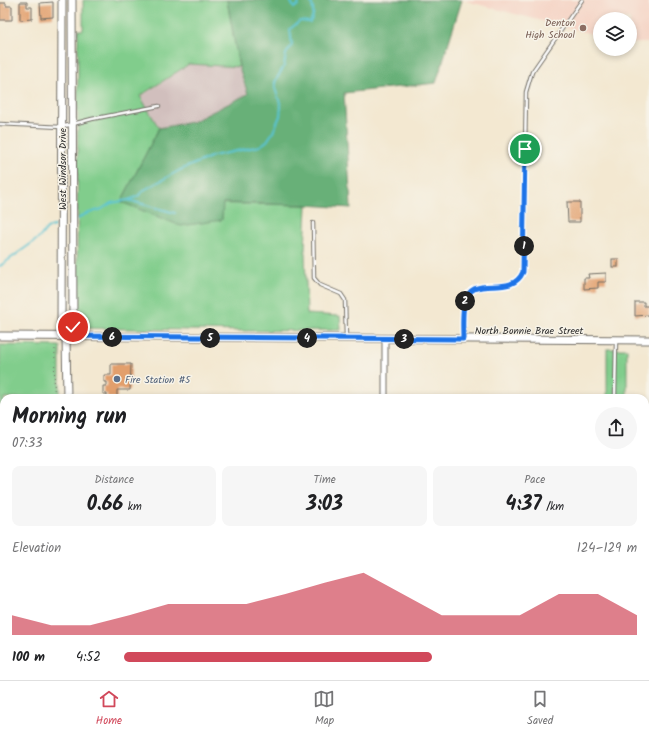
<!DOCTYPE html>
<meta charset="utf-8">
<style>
body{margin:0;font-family:Kalam,sans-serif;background:#f6f6f6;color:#202124;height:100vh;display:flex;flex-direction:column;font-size:15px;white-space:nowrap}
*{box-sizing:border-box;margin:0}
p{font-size:13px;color:#757577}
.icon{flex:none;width:22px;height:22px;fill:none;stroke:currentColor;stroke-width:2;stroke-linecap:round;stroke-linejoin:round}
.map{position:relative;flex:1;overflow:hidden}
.panel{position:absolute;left:0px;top:394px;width:649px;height:286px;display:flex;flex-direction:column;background:#fff;border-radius:12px 12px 0 0;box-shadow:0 2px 6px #0003}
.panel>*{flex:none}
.buttons{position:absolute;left:593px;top:12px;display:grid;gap:8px}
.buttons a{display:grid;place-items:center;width:44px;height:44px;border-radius:50%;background:#fff;box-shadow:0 2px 6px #0003;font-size:20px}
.pin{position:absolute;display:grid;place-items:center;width:34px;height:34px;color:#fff;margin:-17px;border:2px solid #fff;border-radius:50%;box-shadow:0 1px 4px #0007}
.km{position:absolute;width:20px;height:20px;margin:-10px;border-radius:50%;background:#222;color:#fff;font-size:11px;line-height:20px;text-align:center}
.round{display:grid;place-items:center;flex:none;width:42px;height:42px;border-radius:21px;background:#f6f6f6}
.headline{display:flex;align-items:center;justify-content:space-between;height:68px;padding:0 12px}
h1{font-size:22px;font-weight:600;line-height:30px}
.metrics{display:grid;grid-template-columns:repeat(3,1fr);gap:6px;height:68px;padding:4px 12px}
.metrics div{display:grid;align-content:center;border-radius:8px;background:#f6f6f6;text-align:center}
.metrics b{font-size:20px;font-weight:600}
.metrics small{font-size:11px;font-weight:400}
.metrics p{font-size:11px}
.chart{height:112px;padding:8px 12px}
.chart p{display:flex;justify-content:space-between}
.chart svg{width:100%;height:72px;margin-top:4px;fill:#d1495b;opacity:.7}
ul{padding:0 12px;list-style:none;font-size:13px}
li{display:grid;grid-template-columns:64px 48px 1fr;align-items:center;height:30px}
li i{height:10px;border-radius:5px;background:#d1495b}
.tab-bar{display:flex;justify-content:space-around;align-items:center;height:56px;border-top:1px solid #e0e0e0;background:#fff;font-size:11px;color:#757577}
.tab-bar a{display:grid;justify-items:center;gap:2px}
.tab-bar .on{color:#d1495b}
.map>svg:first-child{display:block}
.built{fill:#f5d2c3}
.industrial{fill:#d1bfbd}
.green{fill:#81cd8c;stroke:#567c5c}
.forest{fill:#68b078;stroke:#4a6e52}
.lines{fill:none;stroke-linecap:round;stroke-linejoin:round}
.stream{stroke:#59c4d3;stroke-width:2}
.building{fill:#e29f6c}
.lane-casing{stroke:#716d65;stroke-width:4.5}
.street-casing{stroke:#716d65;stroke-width:7}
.secondary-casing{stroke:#716d65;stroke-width:9}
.path{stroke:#716d65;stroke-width:1;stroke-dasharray:1 3;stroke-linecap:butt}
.lane{stroke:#fff;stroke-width:2.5}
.street{stroke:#fff;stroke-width:5}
.secondary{stroke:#fff;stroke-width:7}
.route-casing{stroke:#fff;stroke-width:8}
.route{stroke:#1a73e8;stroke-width:5}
.education-dot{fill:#8d6e63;stroke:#f7f3e8;stroke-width:1.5}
.service-dot{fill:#5c6f8a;stroke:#f7f3e8;stroke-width:1.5}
.labels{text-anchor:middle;stroke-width:3;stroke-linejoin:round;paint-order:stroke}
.education-label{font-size:10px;fill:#785e54;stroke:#f7f3e8;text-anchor:end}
.street-label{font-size:10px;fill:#2b2b2b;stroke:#f7f3e8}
.service-label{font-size:10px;fill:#4e5e75;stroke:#f7f3e8;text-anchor:start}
</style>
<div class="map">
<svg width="649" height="680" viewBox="0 0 649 680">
<rect width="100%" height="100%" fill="#f7f3e8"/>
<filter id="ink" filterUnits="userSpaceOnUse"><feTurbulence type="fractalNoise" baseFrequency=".025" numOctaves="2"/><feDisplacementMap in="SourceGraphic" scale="8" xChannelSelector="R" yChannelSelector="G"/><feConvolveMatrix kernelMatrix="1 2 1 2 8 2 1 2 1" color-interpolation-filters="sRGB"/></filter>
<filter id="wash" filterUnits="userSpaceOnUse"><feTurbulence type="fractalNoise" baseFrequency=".012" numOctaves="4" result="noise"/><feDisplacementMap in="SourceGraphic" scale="16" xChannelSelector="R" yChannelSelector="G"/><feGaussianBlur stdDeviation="0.9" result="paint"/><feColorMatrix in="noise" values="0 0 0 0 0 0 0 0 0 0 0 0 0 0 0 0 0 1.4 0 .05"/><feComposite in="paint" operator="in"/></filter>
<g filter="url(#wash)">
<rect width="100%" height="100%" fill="#f3e8d1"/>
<polygon class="built" points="462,0 649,0 649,43 630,43 630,19 600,19 600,36"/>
<polygon class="industrial" points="189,64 239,67 248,94 192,122 159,128 140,97"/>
<g class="green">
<polygon points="83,0 227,0 239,67 189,64 140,96 159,128 121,202 307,205 305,251 307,314 340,316 341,330 246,331 77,328 78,30 83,30"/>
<polygon points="0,345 60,346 60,398 4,398 4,676 645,676 645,527 649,527 649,680 0,680"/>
<rect x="607" y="349" width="20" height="49"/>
</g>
<polygon class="forest" points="227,0 462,0 436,83 344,93 351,208 307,205 223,203 222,220 181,226 121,202 159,128 192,122 248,94 239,67"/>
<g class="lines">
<g class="stream">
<polyline points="290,0 294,8 298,5 300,0"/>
<path d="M128,200L137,197L144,190L180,170L213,156L260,146L267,141L273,132L280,116L281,106L275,88V82L284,66L286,54L292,45L290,29L300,21L310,22C315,15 313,6 310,0"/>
<polyline points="78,219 83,215 102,209 111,203 128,200 175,213"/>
<polyline points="0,266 39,238 47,228 54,226"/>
</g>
</g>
<g id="blocks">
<g class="building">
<polygon points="20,2 27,2 27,7 32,7 32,19 20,20"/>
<polygon points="53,2 53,17 41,18 40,3"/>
<polygon points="0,3 6,3 6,6 12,6 12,20 0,20"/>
<polygon points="567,202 580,202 580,222 568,222"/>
<rect x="612" y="259" width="6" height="8"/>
<polygon points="606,273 606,282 598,282 598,288 584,289 584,278 589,278 588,274"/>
<polygon points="635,302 644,302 644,306 649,306 649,315 635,316"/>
<polygon points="111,364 131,364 130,390 117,390 117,398 107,398 107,394 103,394 103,386 107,386 107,382 104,382 104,375 111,375"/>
</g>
</g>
</g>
<g filter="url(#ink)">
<use href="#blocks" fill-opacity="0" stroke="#716d65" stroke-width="1"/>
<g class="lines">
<g class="lane-casing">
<g id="lane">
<polyline points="0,124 61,127 92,119 159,106"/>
<polyline points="313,223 314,278 320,285 341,294 345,300 346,338"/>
<path d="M463,339C463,328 462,315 464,304C470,270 509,301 523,272L526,92L532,72L582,0"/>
<polyline points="615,398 616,341"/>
<polyline points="645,539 649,541"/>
<polyline points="367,676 367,680"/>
</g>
</g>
<g class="street-casing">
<polyline id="street" points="385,339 385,398"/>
</g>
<g class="secondary-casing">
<g id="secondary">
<polyline points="62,0 61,329 66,337 67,398"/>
<polyline points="0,336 649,340"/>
<polyline points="66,337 73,327 72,0"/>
<polyline points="41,680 42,676"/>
</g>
</g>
<g class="path">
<polyline points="54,398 55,346"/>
<polyline points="645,625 649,625"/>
<polyline points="31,680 32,676"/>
<polyline points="621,680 621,676"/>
</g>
<use href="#lane" class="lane"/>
<use href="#street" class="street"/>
<use href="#secondary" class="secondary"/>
</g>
</g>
<g class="lines" filter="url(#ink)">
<g class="route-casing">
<path id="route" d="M73,327L66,336L463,339C463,328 462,316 464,305C470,270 510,301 523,272L525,149"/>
</g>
<use href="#route" class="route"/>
</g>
<circle class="education-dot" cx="583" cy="28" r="4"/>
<circle class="service-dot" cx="117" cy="379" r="4"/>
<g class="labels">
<g class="education-label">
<text x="575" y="26">Denton<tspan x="575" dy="12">High School</tspan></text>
</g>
<g class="street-label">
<text transform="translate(62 169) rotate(-90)" y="4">West Windsor Drive</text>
<text x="529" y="334">North Bonnie Brae Street</text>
</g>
<g class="service-label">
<text x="125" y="383">Fire Station #5</text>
</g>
</g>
</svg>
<div class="buttons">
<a><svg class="icon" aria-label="layers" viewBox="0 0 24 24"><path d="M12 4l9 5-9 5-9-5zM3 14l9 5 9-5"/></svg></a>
</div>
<div class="pin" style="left:525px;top:149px;background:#1e9e55"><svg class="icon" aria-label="arrive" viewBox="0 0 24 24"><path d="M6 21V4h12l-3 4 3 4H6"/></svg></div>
<div class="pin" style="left:73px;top:327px;background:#d93025"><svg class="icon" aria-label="check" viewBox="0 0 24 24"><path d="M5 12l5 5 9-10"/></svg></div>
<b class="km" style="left:524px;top:246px">1</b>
<b class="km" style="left:465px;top:301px">2</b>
<b class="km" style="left:404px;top:339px">3</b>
<b class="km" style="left:307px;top:338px">4</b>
<b class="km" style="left:210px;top:338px">5</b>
<b class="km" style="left:112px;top:337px">6</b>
<section class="panel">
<div class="headline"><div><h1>Morning run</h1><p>07:33</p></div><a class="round"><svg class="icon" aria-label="share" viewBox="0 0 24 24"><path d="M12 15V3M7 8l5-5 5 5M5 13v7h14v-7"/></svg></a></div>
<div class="metrics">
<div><p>Distance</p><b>0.66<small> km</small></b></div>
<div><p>Time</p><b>3:03</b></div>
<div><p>Pace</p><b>4:37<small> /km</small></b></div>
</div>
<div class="chart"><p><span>Elevation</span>124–129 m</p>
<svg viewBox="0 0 160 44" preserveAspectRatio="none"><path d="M0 44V32L10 38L20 38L30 32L40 25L50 25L60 25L70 19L80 12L90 6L100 19L110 32L120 32L130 32L140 19L150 19L160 32V44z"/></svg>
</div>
<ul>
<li><b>100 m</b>4:52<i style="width:60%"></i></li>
</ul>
</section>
</div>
<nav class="tab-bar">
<a class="on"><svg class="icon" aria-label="home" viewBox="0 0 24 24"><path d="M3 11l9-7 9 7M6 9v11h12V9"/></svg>Home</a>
<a><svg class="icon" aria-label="map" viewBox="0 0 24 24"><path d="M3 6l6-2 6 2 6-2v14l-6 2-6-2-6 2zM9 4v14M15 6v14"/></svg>Map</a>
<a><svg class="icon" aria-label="saved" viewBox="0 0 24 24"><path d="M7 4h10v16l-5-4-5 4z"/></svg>Saved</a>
</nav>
